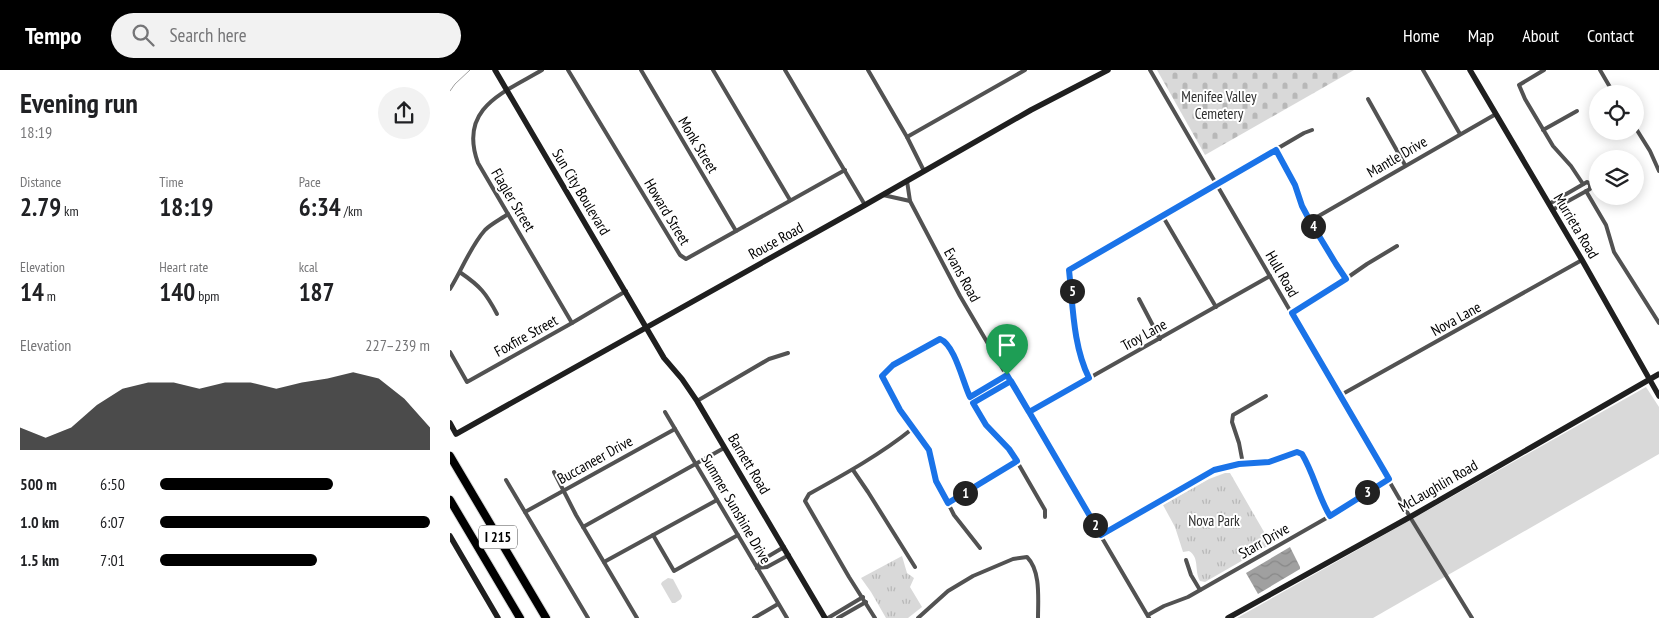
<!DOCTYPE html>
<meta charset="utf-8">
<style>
body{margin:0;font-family:"PT Sans Narrow",sans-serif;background:#f2f2f2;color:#202124;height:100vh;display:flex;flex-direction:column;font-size:19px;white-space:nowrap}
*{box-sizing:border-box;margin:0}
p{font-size:16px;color:#757577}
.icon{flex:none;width:28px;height:28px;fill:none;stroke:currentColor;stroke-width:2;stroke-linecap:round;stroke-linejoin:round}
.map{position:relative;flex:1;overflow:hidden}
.side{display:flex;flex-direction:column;background:#fff;width:450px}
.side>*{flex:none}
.buttons{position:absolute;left:1139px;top:15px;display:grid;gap:10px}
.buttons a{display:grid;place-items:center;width:55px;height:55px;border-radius:50%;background:#fff;box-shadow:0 2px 12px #0003;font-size:25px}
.pin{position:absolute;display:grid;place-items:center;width:42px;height:42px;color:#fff;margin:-51px -21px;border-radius:50% 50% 50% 0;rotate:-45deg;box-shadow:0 0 5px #0007}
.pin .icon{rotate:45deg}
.km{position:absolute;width:25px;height:25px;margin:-12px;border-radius:50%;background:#222;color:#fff;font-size:14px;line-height:25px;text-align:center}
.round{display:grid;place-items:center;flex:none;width:52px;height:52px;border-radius:26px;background:#f2f2f2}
.summary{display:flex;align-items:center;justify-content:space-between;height:85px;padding:0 20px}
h1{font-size:28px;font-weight:700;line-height:38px}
.stats{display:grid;grid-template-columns:repeat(3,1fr);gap:8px;height:85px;padding:5px 20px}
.stats div{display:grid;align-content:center}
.stats b{font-size:25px;font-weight:700}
.stats small{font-size:14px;font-weight:400}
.stats p{font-size:14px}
.chart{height:140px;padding:10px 20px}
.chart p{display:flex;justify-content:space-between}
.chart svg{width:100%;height:90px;margin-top:5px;fill:#000;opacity:.7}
ul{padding:0 20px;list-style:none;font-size:16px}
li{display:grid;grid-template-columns:80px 60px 1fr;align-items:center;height:38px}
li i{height:12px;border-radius:6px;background:#000}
header{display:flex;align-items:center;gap:30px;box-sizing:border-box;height:70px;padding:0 25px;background:#000;color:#fff}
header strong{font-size:24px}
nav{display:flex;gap:28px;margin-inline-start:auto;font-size:18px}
.search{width:350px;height:45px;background:#f2f2f2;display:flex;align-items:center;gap:12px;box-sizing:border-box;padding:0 18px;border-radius:28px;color:#757577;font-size:19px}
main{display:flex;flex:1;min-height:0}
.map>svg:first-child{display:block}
.grass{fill:#d9d9d9}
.cemetery{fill:url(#cemetery-stones)}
.park{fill:url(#park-tufts)}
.water{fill:url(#water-waves)}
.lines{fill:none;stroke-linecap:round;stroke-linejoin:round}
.stream{stroke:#a0a0a0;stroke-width:1}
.highway-casing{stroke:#dbdbdb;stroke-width:10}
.street{stroke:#525252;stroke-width:4}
.secondary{stroke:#1f1f1f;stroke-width:5.5}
.highway{stroke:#000;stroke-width:8}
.route-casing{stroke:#fff;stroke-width:10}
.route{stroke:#1a73e8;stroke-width:6}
.labels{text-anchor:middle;stroke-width:4;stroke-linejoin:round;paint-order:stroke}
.shield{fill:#fff;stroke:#4c4c4c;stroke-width:1}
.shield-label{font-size:14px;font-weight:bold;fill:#000}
.park-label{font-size:15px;fill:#303030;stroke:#fff}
.street-label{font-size:15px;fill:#000;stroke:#fff}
</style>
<header>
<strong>Tempo</strong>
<div class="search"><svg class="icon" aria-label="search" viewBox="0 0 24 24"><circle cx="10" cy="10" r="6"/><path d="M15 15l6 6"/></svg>Search here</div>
<nav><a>Home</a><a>Map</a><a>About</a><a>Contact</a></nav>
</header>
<main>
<section class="side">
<div class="summary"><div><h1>Evening run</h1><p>18:19</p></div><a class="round"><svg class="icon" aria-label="share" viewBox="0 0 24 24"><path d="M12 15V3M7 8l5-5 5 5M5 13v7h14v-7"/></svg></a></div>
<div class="stats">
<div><p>Distance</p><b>2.79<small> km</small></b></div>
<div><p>Time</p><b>18:19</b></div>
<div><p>Pace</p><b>6:34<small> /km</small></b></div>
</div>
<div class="stats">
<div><p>Elevation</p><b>14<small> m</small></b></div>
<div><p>Heart rate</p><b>140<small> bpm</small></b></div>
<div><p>kcal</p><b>187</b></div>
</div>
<div class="chart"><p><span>Elevation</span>227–239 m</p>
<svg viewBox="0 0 160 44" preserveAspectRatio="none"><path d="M0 44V33L10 38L20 33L30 22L40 14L50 11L60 11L70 14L80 11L90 11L100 14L110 11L120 9L130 6L140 9L150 19L160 33V44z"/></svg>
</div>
<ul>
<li><b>500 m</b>6:50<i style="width:64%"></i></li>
<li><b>1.0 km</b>6:07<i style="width:100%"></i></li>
<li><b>1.5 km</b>7:01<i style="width:58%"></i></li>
</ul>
</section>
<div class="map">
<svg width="1209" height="548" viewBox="0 0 1209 548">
<defs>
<pattern id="cemetery-stones" width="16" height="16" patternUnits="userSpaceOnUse" patternTransform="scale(1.25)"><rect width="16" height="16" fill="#d9d9d9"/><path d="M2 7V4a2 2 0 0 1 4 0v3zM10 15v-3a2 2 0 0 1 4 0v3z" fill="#b8b8b8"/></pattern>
<pattern id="park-tufts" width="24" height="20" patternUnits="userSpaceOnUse" patternTransform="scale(1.25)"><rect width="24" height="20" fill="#d9d9d9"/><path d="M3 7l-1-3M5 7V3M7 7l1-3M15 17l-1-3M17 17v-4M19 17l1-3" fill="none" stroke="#b8b8b8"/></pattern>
<pattern id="water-waves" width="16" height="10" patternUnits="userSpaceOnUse" patternTransform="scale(1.25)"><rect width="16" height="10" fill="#a0a0a0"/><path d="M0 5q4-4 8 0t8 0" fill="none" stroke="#888"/></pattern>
</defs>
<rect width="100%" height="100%" fill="#fff"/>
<g class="grass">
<polygon points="1196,317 1209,337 1209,384 923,548 787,548"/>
<polygon points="218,508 223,509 232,526 231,529 225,533 222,533 211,514 212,512"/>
</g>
<polygon class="cemetery" points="707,0 904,0 755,85"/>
<g class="park">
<path d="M775,403H780L821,474L755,512L750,511C744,500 750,488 739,481L733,482L725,457L713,435L759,409Z"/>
<polygon points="452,486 457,503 464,508 460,517 472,537 458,548 436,548 421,522 411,508"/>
</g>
<polygon class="water" points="840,477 850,497 850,499 808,524 796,503"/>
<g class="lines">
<polyline class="stream" points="0,21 5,14 20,0"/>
<g class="highway-casing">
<g id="highway">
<polyline points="0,386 96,548"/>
<polyline points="0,430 70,548"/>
</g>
</g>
<g class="street">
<path d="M92,0C53,23 8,38 28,93L122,253"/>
<polyline points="118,0 230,185 236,189 395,100"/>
<polyline points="191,0 286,161"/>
<polyline points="263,0 340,130"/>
<polyline points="335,0 415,135"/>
<polyline points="418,0 457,67 474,101"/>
<polyline points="700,0 960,447 1022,548"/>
<polyline points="973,0 1010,64"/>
<polyline points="1094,0 1069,15 1075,29 1103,76 1121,96 1133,114"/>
<polyline points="1150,0 1164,24"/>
<polyline points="918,29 955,95"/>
<polyline points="1185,57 1200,81 1209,101"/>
<polyline points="1093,60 1127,41"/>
<polyline points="457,67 575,0"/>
<polyline points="825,80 845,115 852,137 860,151 886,194 896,209"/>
<polyline points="457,111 460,131 510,226 699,548"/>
<polyline points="1136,121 1156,155 1164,182 1209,253"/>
<polyline points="433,125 460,131"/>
<polyline points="1099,134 1137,112 1140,114 1140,119 1102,140"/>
<polyline points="712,145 766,237"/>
<polyline points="860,151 1046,44"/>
<path d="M11,203C30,216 36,223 47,244"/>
<path d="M0,219C12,200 20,177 35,160C41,154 51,149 58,144"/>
<polyline points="689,229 710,269"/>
<polyline points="842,243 884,217 917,194 947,176"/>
<polyline points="0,282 17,312 122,253 176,221"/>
<path d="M639,308C623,276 623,236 619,200L854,63L862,60"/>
<polyline points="889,326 1132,190"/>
<polyline points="520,327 557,305"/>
<polyline points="247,331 319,289 338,283"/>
<polyline points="523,333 561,311"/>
<polyline points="215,342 337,548"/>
<polyline points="579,342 820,206"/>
<polyline points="793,394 789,373 782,352 783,345 816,326"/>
<polyline points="403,400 418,422 465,497"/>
<polyline points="104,402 126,445 187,548"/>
<polyline points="56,410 138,548"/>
<polyline points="498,433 567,391"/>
<polyline points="75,442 225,359"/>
<polyline points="133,457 274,378"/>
<polyline points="203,465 224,501 288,465"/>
<path d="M651,465L764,400L789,394L819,392L847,382L852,384C864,404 868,427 880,446"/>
<polyline points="530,478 504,445 498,433 486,411 479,381 450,341 432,306 443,295 487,270 493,270 507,295 518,325 536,355 565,388 595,440 595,447"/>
<polyline points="736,490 741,505 750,520"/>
<polyline points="154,492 267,430"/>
<polyline points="307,498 312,490 334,477"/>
<polyline points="307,498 317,497 339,485"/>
<polyline points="698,545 714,536 738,527 880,446 939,409"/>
<polyline points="304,548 328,534"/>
<polyline points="378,548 413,527"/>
<polyline points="388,548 416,532"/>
<path d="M425,548L399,507L355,431L359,424C395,404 431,384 462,359"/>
<path d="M468,548L498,521L523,506L563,489L577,487C591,501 588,529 588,548"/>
</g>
<g class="secondary">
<polyline points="45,0 214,288 232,309 247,331 375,548"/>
<polyline points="1020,0 1132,190 1209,326"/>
<polyline points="0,353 6,364 415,135 581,40 658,0"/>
<polyline points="0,466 48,548"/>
<polyline points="778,548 960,447 1209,304"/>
</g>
<use href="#highway" class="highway"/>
</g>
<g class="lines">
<g class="route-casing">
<path id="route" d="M557,305L520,327C513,313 505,275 490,269L443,295L432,306L450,340L479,380L486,411L498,433L567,391L559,379L536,355L523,333L561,311L651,465L764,400L789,394L819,392L847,382L852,384C864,404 868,426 880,446L939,409L842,243L896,209L886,194L860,151L852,136L845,115L826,80L619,200C623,236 623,276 639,308L579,342L557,305"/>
</g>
<use href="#route" class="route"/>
</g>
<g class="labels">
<rect class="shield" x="29" y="455.5" width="38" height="23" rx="4"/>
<g class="shield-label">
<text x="48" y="472">I 215</text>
</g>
<g class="park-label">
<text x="769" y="32">Menifee Valley<tspan x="769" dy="17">Cemetery</tspan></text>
<text x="764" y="456">Nova Park</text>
</g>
<g class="street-label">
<text transform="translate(248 75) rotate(59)" y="5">Monk Street</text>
<text transform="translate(947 87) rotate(-30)" y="5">Mantle Drive</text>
<text transform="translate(131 122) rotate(59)" y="5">Sun City Boulevard</text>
<text transform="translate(63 130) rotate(59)" y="5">Flagler Street</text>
<text transform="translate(217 142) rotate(59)" y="5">Howard Street</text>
<text transform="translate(1126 156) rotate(59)" y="5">Murrieta Road</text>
<text transform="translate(326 171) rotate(-29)" y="5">Rouse Road</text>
<text transform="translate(832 204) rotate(60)" y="5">Hull Road</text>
<text transform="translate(512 205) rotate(61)" y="5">Evans Road</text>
<text transform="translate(1006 249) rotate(-29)" y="5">Nova Lane</text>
<text transform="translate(694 265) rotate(-29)" y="5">Troy Lane</text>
<text transform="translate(76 266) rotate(-29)" y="5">Foxfire Street</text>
<text transform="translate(145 390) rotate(-29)" y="5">Buccaneer Drive</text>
<text transform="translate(299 394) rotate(59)" y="5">Barnett Road</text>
<text transform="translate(988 416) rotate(-30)" y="5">McLaughlin Road</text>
<text transform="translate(286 439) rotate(60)" y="5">Summer Sunshine Drive</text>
<text transform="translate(814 471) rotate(-30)" y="5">Starr Drive</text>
</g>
</g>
</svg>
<div class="buttons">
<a><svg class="icon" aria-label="locate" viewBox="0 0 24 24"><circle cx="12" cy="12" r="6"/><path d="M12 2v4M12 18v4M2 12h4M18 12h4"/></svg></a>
<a><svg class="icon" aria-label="layers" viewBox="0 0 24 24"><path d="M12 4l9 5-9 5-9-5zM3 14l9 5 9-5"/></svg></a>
</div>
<div class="pin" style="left:557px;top:305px;background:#1e9e55"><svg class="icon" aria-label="arrive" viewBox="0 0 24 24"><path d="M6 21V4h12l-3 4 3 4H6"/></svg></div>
<b class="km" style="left:515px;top:423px">1</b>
<b class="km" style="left:645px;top:455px">2</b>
<b class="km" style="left:917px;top:422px">3</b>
<b class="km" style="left:863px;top:156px">4</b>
<b class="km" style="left:622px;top:221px">5</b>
</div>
</main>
